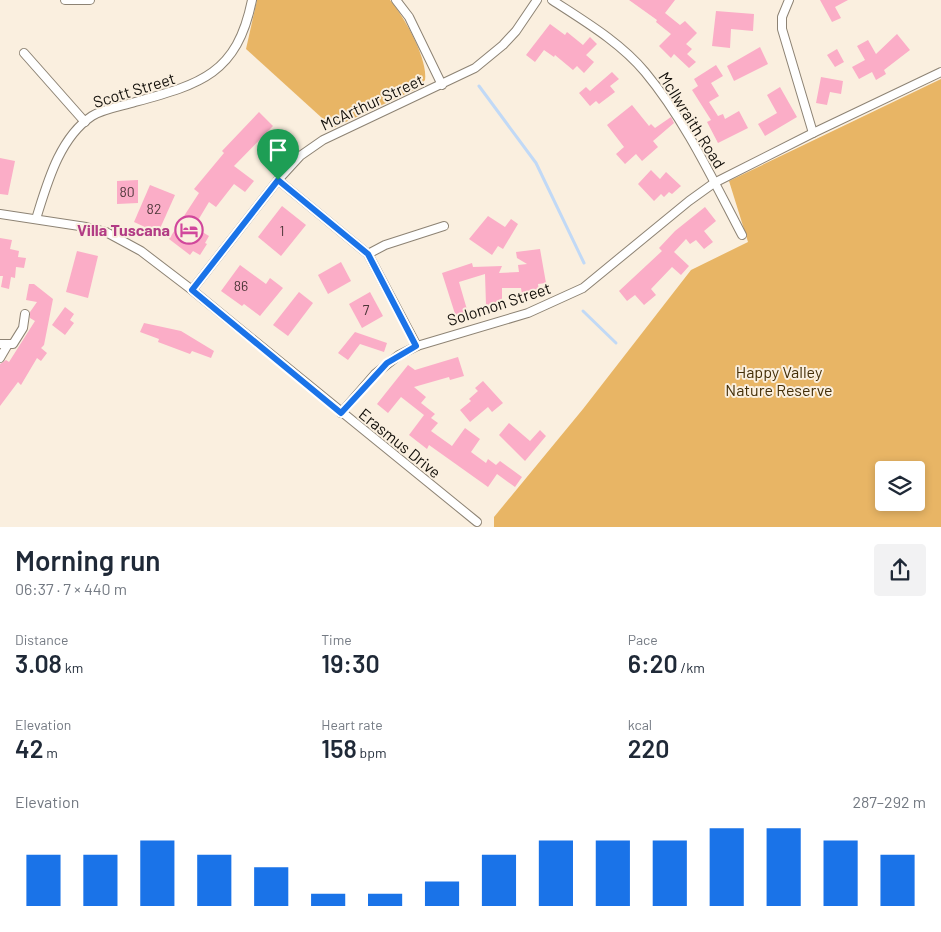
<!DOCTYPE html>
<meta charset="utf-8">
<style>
body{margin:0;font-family:Barlow,sans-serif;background:#f2f2f3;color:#1f2937;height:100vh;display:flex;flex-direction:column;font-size:19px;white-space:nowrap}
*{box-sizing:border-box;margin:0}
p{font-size:16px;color:#747a83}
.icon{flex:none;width:28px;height:28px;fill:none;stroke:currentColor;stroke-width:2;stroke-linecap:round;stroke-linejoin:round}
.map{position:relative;height:527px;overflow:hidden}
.panel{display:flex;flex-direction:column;background:#fff;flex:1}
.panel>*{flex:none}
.tools{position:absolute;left:875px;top:461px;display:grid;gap:10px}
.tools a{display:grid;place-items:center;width:50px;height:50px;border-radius:5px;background:#fff;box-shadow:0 2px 8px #0003;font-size:25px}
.pin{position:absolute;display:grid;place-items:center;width:42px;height:42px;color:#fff;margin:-51px -21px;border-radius:50% 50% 50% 0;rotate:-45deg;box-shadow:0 0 5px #0007}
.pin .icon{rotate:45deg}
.round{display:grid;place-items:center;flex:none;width:52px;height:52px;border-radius:5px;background:#f2f2f3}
.headline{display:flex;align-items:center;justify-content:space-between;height:85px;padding:0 15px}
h1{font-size:28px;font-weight:600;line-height:38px}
.stats{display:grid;grid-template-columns:repeat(3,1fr);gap:8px;height:85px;padding:5px 15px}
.stats div{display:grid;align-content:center}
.stats b{font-size:25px;font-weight:600}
.stats small{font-size:14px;font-weight:400}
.stats p{font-size:14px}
.chart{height:140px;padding:10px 15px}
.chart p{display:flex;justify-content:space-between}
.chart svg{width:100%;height:90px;margin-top:5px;stroke:#1a73e8;stroke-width:6}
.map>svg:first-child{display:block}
.green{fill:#e8b565;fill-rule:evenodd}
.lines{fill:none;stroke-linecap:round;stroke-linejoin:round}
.stream{stroke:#c1d9f6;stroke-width:3}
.building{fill:#fbadc7}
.minor-casing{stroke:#8d8374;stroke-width:10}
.minor{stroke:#fff;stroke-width:8}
.route-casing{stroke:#fff;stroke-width:10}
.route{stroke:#1a73e8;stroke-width:6}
.labels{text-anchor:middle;stroke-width:4;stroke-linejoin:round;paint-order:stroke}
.number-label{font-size:14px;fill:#4c3638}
.street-label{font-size:16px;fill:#110e09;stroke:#faefdf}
.hotel-label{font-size:16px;font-weight:bold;fill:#b23c85;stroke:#faefdf;text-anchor:end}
.park-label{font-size:16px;fill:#432e07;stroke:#faefdf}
</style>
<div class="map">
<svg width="941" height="527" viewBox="0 0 941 527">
<rect width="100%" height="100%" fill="#faefdf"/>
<g class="green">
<path d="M257,0H390C404,16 428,59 425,80L418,88L333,128L246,49Z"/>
<path d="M941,79V527H494V517L583,409L691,270L748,242L729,181ZM884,470H916V502H884Z"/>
</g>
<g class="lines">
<g class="stream">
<polyline points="479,86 536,163 584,263"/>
<polyline points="583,311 616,343"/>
</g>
</g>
<g class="building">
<polygon points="629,0 675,0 665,13 680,25 685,21 697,33 686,44 692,49 687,54 696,62 689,68 674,54 671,58 659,46 671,34 656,22 657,20"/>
<polygon points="820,0 848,0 835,7 841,18 832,22"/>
<polygon points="716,11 754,14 753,31 731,29 730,48 712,46"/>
<polygon points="550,24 565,35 567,32 583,45 590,37 597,44 586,55 594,62 584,73 577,66 573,70 555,55 554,57 544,50 535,62 526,55"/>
<polygon points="897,34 910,50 884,70 886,74 876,80 872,72 859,79 852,67 865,60 857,46 868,40 876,54"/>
<polygon points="760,47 768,64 734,81 727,66"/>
<polygon points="837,49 844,62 835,67 827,55"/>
<polygon points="716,65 723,76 711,83 719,96 709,102 718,116 723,114 725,119 739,111 748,128 718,143 707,122 711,120 692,90 698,86 694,79"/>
<polygon points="612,72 619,79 610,86 615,92 599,104 596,101 590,106 579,93 586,87 590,91"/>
<polygon points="821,77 843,81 841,94 830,92 827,105 816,103"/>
<polygon points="780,87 797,117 765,136 758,124 777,113 767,95"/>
<polygon points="632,105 649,126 651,124 655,128 671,117 674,123 653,141 658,147 642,161 636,154 625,164 616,154 624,147 607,125"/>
<polygon points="259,112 273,126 234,166 254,181 245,192 234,184 216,207 209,202 194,227 209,236 205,243 207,244 200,255 193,251 190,255 169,239 199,193 194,189 224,153 222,151"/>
<polygon points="0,158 15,161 8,195 0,194"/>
<polygon points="651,170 660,179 666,172 681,186 672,194 669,192 664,197 661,194 654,201 638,184"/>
<polygon points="138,180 138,203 117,204 117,181"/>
<polygon points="150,185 175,195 158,233 134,222"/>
<polygon points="282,206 306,225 281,256 258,237"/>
<polygon points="705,207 716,221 704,231 713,242 704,249 696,240 690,244 686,239 674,252 689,266 681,275 672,267 651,289 656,295 644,305 635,295 627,301 619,291 662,251 659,248 675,231"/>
<polygon points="488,216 505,227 511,219 518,224 503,249 498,246 492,255 469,239"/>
<polygon points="0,238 12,240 10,249 19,251 18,257 26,258 24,268 16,267 15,278 11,277 9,289 1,287 3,276 0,276"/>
<polygon points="540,249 546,283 538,284 539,291 522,294 521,288 502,288 502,304 486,305 485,274 459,282 468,313 456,317 442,273 472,263 473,267 502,266 499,273 519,272 518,265 527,264 517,258 516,252"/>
<polygon points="77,251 98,256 88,298 66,292"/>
<polygon points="341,262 351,281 328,294 318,275"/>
<polygon points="240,265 266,284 270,278 283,288 260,316 244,304 242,306 221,291"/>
<polygon points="29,284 34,284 53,299 44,345 41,348 47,353 41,361 37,358 21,385 18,382 0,406 0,364 6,360 9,362 35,321 30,318 30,312 37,302 26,300"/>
<polygon points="299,292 313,303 288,336 273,325"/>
<polygon points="370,292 383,316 362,328 349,304"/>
<polygon points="65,307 74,314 70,320 74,323 65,335 52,325"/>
<polygon points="144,323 181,331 214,351 211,358 192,351 190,354 158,342 159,339 140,332"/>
<polygon points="355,332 387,343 384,352 360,344 348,360 338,353"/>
<polygon points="458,357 464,376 450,380 449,377 414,387 426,397 421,403 435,414 431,418 438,423 431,431 452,446 465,428 480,439 471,452 486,463 488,459 496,465 500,461 522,477 515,487 497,474 488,487 429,445 427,449 409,435 424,415 401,397 388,413 377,404 408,365 415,370"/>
<polygon points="483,381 503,403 492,412 488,407 470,422 460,410 471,401 469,399 478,391 475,388"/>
<polygon points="509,423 530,441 540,430 546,436 525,461 499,435"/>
</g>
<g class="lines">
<g class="minor-casing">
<g id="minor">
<polyline points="65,0 90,0"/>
<polyline points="396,0 409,17 442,85"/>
<path d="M552,0C584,21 620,42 645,72C685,120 713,180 742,235"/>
<polyline points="789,0 782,17 782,29 813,133 941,72"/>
<polyline points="24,53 85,122"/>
<polyline points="278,180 368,254 417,346"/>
<polyline points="0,214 86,227 106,232 141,251 192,290 477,522"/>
<path d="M36,219C47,184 59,138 92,116C103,109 122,106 135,102C201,84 237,74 252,0"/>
<polyline points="368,254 385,245 444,226"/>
<polyline points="192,290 278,180 300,156 323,140 475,68 503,45 516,31 537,0"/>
<polyline points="0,344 13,344 23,328 25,314"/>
<polyline points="0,358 7,346"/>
<polyline points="341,413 375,374 399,355 417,346 528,313 583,288 689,201 714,183 813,133"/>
</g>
</g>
<use href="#minor" class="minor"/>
</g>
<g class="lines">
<g class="route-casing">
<polygon id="route" points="278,180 368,254 416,346 387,363 341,413 192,290"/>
</g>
<use href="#route" class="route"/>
</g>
<defs>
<g id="hotel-ring" transform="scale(1.4375)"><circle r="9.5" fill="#faefdf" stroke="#d1479c" stroke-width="1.5"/><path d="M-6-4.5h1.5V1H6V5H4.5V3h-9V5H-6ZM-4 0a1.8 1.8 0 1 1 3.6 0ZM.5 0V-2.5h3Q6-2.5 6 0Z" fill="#d1479c"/></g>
</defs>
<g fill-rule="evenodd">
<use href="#hotel-ring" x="189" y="230"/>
</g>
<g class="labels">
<g class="number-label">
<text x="127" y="197">80</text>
<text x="154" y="214">82</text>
<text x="282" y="236">1</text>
<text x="241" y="291">86</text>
<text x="366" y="315">7</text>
</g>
<g class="street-label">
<text transform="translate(134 90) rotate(-17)" y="6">Scott Street</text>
<text transform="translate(372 102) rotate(-25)" y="6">McArthur Street</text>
<text transform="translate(692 120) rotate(58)" y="6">McIlwraith Road</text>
<text transform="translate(499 304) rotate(-18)" y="6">Solomon Street</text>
<text transform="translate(400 443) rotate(39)" y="6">Erasmus Drive</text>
</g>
<g class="hotel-label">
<text x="170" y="236">Villa Tuscana</text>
</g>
<g class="park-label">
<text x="779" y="378">Happy Valley<tspan x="779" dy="18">Nature Reserve</tspan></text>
</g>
</g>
</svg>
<div class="tools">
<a><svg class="icon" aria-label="layers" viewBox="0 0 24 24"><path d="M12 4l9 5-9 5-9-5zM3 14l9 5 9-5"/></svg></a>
</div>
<div class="pin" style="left:278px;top:180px;background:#1e9e55"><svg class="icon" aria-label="arrive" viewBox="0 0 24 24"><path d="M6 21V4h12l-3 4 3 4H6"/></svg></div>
</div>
<section class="panel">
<div class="headline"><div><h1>Morning run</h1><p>06:37 · 7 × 440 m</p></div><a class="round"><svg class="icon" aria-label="share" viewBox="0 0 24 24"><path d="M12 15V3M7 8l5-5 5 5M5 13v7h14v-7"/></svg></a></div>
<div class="stats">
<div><p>Distance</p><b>3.08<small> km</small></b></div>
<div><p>Time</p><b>19:30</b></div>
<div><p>Pace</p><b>6:20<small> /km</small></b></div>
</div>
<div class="stats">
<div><p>Elevation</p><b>42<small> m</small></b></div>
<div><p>Heart rate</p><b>158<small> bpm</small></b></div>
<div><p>kcal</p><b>220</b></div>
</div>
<div class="chart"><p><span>Elevation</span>287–292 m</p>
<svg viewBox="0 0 160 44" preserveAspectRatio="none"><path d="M5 44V19M15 44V19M25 44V12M35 44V19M45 44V25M55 44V38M65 44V38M75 44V32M85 44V19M95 44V12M105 44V12M115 44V12M125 44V6M135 44V6M145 44V12M155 44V19"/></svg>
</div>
</section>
